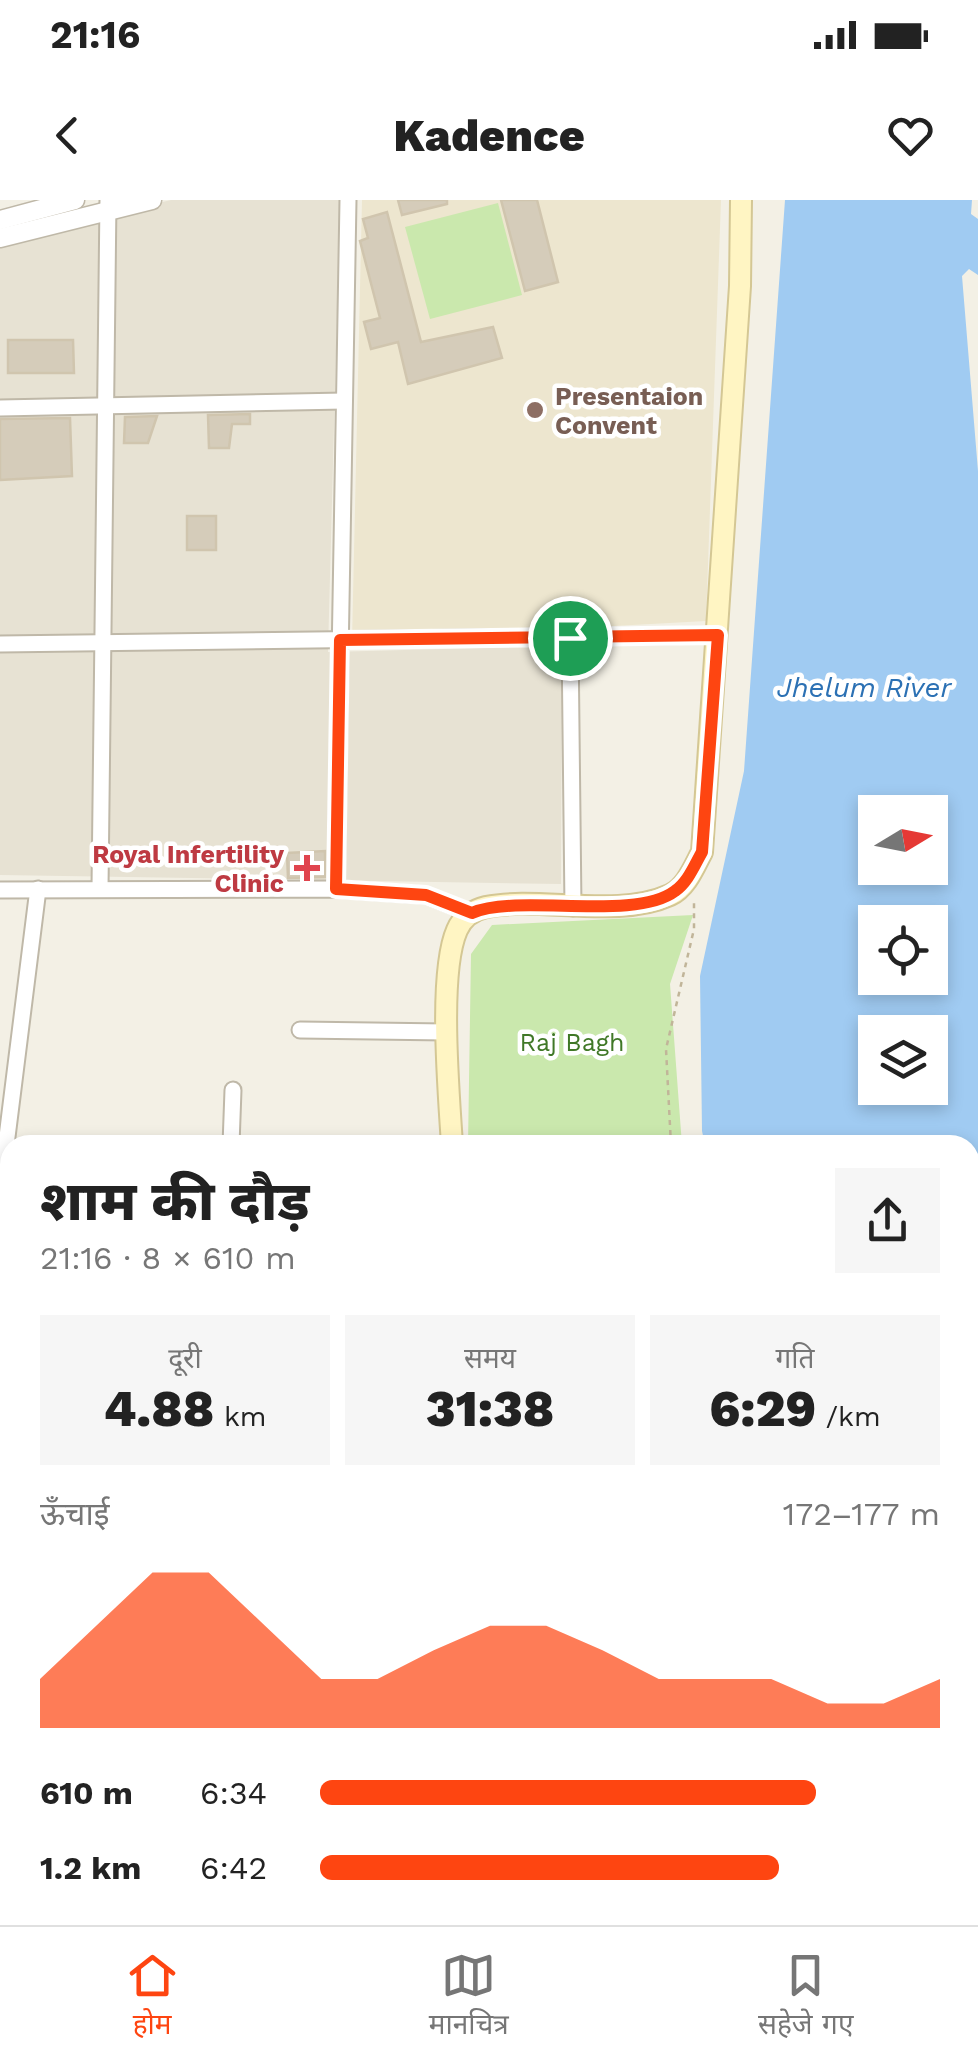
<!DOCTYPE html>
<html lang="hi">
<meta charset="utf-8">
<style>
body{margin:0;font-family:"Work Sans","Noto Sans Devanagari",sans-serif;background:#f6f6f6;color:#222;height:100vh;display:flex;flex-direction:column;font-size:38px;white-space:nowrap}
*{box-sizing:border-box;margin:0}
p{font-size:32px;color:#767676}
.icon{flex:none;width:55px;height:55px;fill:none;stroke:currentColor;stroke-width:2;stroke-linecap:round;stroke-linejoin:round}
.map{position:relative;flex:1;overflow:hidden}
.drawer{position:absolute;left:0px;top:935px;width:980px;height:790px;display:flex;flex-direction:column;background:#fff;border-radius:30px 30px 0 0;box-shadow:0 5px 15px #0003}
.drawer>*{flex:none}
.needle{width:65px;rotate:80deg}
.buttons{position:absolute;left:858px;top:595px;display:grid;gap:20px}
.buttons a{display:grid;place-items:center;width:90px;height:90px;border-radius:0px;background:#fff;box-shadow:0 5px 15px #0003;font-size:50px}
.pin{position:absolute;display:grid;place-items:center;width:85px;height:85px;color:#fff;margin:-42px;border:5px solid #fff;border-radius:50%;box-shadow:0 2px 10px #0007}
.round{display:grid;place-items:center;flex:none;width:105px;height:105px;border-radius:0px;background:#f6f6f6}
.head{display:flex;align-items:center;justify-content:space-between;height:170px;padding:0 40px}
h1{font-size:55px;font-weight:800;line-height:75px}
.figures{display:grid;grid-template-columns:repeat(3,1fr);gap:15px;height:170px;padding:10px 40px}
.figures div{display:grid;align-content:center;border-radius:0px;background:#f6f6f6;text-align:center}
.figures b{font-size:50px;font-weight:800}
.figures small{font-size:28px;font-weight:400}
.figures p{font-size:28px}
.chart{height:280px;padding:20px 40px}
.chart p{display:flex;justify-content:space-between}
.chart svg{width:100%;height:180px;margin-top:10px;fill:#fe4511;opacity:.7}
ul{padding:0 40px;list-style:none;font-size:32px}
li{display:grid;grid-template-columns:160px 120px 1fr;align-items:center;height:75px}
li i{height:25px;border-radius:12px;background:#fe4511}
.status{display:flex;justify-content:space-between;align-items:center;height:70px;padding:0 50px;background:#fff;direction:ltr}
.status svg{height:28px;fill:currentColor}
header{display:flex;justify-content:space-between;align-items:center;height:130px;padding:0 40px;background:#fff;font-size:45px;font-weight:800}
.dock{display:flex;justify-content:space-around;align-items:center;height:140px;border-top:2px solid #e0e0e0;background:#fff;font-size:28px;color:#767676}
.dock a{display:grid;justify-items:center;gap:5px}
.dock .on{color:#fe4511}
.map>svg:first-child{display:block}
.residential{fill:#e7e2d3}
.education{fill:#ede6cf}
.green{fill:#cae8ad}
.water{fill:#a0cbf2;fill-rule:evenodd}
.building{fill:#d5ccba;stroke:#d0c5ae;stroke-width:2.5}
.lines{fill:none;stroke-linecap:round;stroke-linejoin:round}
.pedestrian-casing{stroke:#bfb8a8;stroke-width:15}
.minor-casing{stroke:#bfb8a8;stroke-width:19}
.tertiary-casing{stroke:#bfb8a8;stroke-width:21}
.secondary-casing{stroke:#d4c794;stroke-width:24}
.path{stroke:#c1b599;stroke-width:2.5;stroke-dasharray:5 5;stroke-linecap:butt}
.pedestrian{stroke:#fff;stroke-width:11}
.minor{stroke:#fff;stroke-width:15}
.tertiary{stroke:#fff;stroke-width:18}
.secondary{stroke:#fff5c3;stroke-width:20}
.route-casing{stroke:#fff;stroke-width:20}
.route{stroke:#fe4511;stroke-width:12}
.education-dot{fill:#8d6e63;stroke:#fff;stroke-width:4}
.health-dot{fill:#e0444e;stroke:#fff;stroke-width:4}
.labels{text-anchor:middle;stroke-width:9;stroke-linejoin:round;paint-order:stroke}
.education-label{font-size:25px;font-weight:bold;fill:#785e54;stroke:#fff;text-anchor:start}
.health-label{font-size:25px;font-weight:bold;fill:#be3a42;stroke:#fff;text-anchor:end}
.park-label{font-size:25px;fill:#407827;stroke:#fff}
.water-label{font-size:28px;font-style:italic;fill:#2c71b4;stroke:#fff}
</style>
<div class="status"><b>21:16</b><svg viewBox="0 0 49 12"><path d="M0 12V9h3v3zM5 12V6h3v6zM10 12V3h3v9zM15 12V0h3v12zM26 1h20v11H26zM47 4h2v5h-2z"/></svg></div>
<header><svg class="icon" aria-label="back" viewBox="0 0 24 24"><path d="M15 5l-7 7 7 7"/></svg>Kadence<svg class="icon" aria-label="heart" viewBox="0 0 24 24"><path d="M12 20l-8-8c-3-5 5-10 8-4 3-6 11-1 8 4z"/></svg></header>
<div class="map">
<svg width="978" height="1725" viewBox="0 0 978 1725">
<rect width="100%" height="100%" fill="#f3f0e5"/>
<polygon class="residential" points="171,0 340,0 328,452 562,446 561,684 0,675 0,41"/>
<polygon class="education" points="362,0 721,0 706,421 352,440"/>
<g class="green">
<polygon points="498,3 522,95 430,119 405,27"/>
<polygon points="693,715 670,784 682,945 468,945 471,754 492,725"/>
</g>
<path class="water" d="M785,0H972L971,14L978,19V75L969,69L962,76L978,271V1725H912L909,1715H970V945H705L702,931L700,776L744,571ZM875,612H930V668H875ZM875,722H930V778H875ZM875,832H930V888H875Z"/>
<g class="building">
<polygon points="398,0 447,0 447,4 402,15"/>
<polygon points="501,0 537,0 558,82 525,91"/>
<polygon points="387,12 421,142 493,127 502,158 408,184 398,142 371,149 364,122 380,118 360,41 368,38 363,19"/>
<polygon points="8,140 73,140 74,173 8,173"/>
<polygon points="250,214 250,224 232,224 229,248 209,248 208,215"/>
<polygon points="157,216 148,243 124,243 125,217"/>
<polygon points="70,218 72,276 0,280 0,219"/>
<rect x="187" y="316" width="29" height="34"/>
<polygon points="325,651 325,677 288,678 287,653"/>
</g>
<g class="lines">
<g class="pedestrian-casing">
<polyline id="pedestrian" points="970,1437 978,1437"/>
</g>
<g class="minor-casing">
<g id="minor">
<polyline points="0,208 344,201"/>
<polyline points="570,439 573,708"/>
<polyline points="0,444 718,435"/>
<polyline points="100,688 108,0"/>
<polyline points="336,689 348,0"/>
<polyline points="0,690 336,689 425,695 472,713"/>
<polyline points="300,830 446,832"/>
<polyline points="231,945 233,890"/>
<polyline points="0,993 38,689"/>
<polyline points="0,1390 10,1409"/>
<polyline points="0,1468 10,1463"/>
<polyline points="97,1715 104,1725"/>
<polyline points="191,1715 197,1725"/>
<polyline points="628,1715 634,1725"/>
<polyline points="843,1715 846,1725"/>
<polyline points="395,1725 404,1715"/>
</g>
</g>
<g class="tertiary-casing">
<g id="tertiary">
<polyline points="0,20 75,0"/>
<polyline points="0,38 152,0"/>
</g>
</g>
<g class="secondary-casing">
<g id="secondary">
<path d="M452,945C449,895 438,773 457,730C462,718 473,710 486,707C539,696 617,719 670,695C686,688 694,667 702,652L740,86L741,0"/>
<polyline points="970,1072 978,1072"/>
<polyline points="500,1715 501,1725"/>
</g>
</g>
<polyline class="path" points="671,945 666,849 694,729 694,701"/>
<use href="#pedestrian" class="pedestrian"/>
<use href="#minor" class="minor"/>
<use href="#tertiary" class="tertiary"/>
<use href="#secondary" class="secondary"/>
</g>
<g class="lines">
<g class="route-casing">
<path id="route" d="M718,435L702,652C694,666 688,682 675,691C634,722 517,693 472,713L426,695L336,689L340,440Z"/>
</g>
<use href="#route" class="route"/>
</g>
<circle class="education-dot" cx="535" cy="210" r="10"/>
<path class="health-dot" d="M302 653h10v10h10v10h-10v10h-10v-10h-10v-10h10z"/>
<g class="labels">
<g class="education-label">
<text x="555" y="205">Presentaion<tspan x="555" dy="29">Convent</tspan></text>
</g>
<g class="health-label">
<text x="284" y="663">Royal Infertility<tspan x="284" dy="29">Clinic</tspan></text>
</g>
<g class="park-label">
<text x="572" y="851">Raj Bagh</text>
</g>
<g class="water-label">
<text x="864" y="497">Jhelum River</text>
</g>
</g>
</svg>
<div class="buttons">
<a><svg class="needle" viewBox="-14 -14 28 28"><path d="M0-13l5 13h-10z" fill="#e53935"/><path d="M0 13l5-13h-10z" fill="#767676"/></svg></a>
<a><svg class="icon" aria-label="locate" viewBox="0 0 24 24"><circle cx="12" cy="12" r="6"/><path d="M12 2v4M12 18v4M2 12h4M18 12h4"/></svg></a>
<a><svg class="icon" aria-label="layers" viewBox="0 0 24 24"><path d="M12 4l9 5-9 5-9-5zM3 14l9 5 9-5"/></svg></a>
</div>
<div class="pin" style="left:570px;top:438px;background:#1e9e55"><svg class="icon" aria-label="arrive" viewBox="0 0 24 24"><path d="M6 21V4h12l-3 4 3 4H6"/></svg></div>
<section class="drawer">
<div class="head"><div><h1>शाम की दौड़</h1><p>21:16 · 8 × 610 m</p></div><a class="round"><svg class="icon" aria-label="share" viewBox="0 0 24 24"><path d="M12 15V3M7 8l5-5 5 5M5 13v7h14v-7"/></svg></a></div>
<div class="figures">
<div><p>दूरी</p><b>4.88<small> km</small></b></div>
<div><p>समय</p><b>31:38</b></div>
<div><p>गति</p><b>6:29<small> /km</small></b></div>
</div>
<div class="chart"><p><span>ऊँचाई</span>172–177 m</p>
<svg viewBox="0 0 160 44" preserveAspectRatio="none"><path d="M0 44V32L10 19L20 6L30 6L40 19L50 32L60 32L70 25L80 19L90 19L100 25L110 32L120 32L130 32L140 38L150 38L160 32V44z"/></svg>
</div>
<ul>
<li><b>610 m</b>6:34<i style="width:80%"></i></li>
<li><b>1.2 km</b>6:42<i style="width:74%"></i></li>
</ul>
</section>
</div>
<nav class="dock">
<a class="on"><svg class="icon" aria-label="home" viewBox="0 0 24 24"><path d="M3 11l9-7 9 7M6 9v11h12V9"/></svg>होम</a>
<a><svg class="icon" aria-label="map" viewBox="0 0 24 24"><path d="M3 6l6-2 6 2 6-2v14l-6 2-6-2-6 2zM9 4v14M15 6v14"/></svg>मानचित्र</a>
<a><svg class="icon" aria-label="saved" viewBox="0 0 24 24"><path d="M7 4h10v16l-5-4-5 4z"/></svg>सहेजे गए</a>
</nav>
